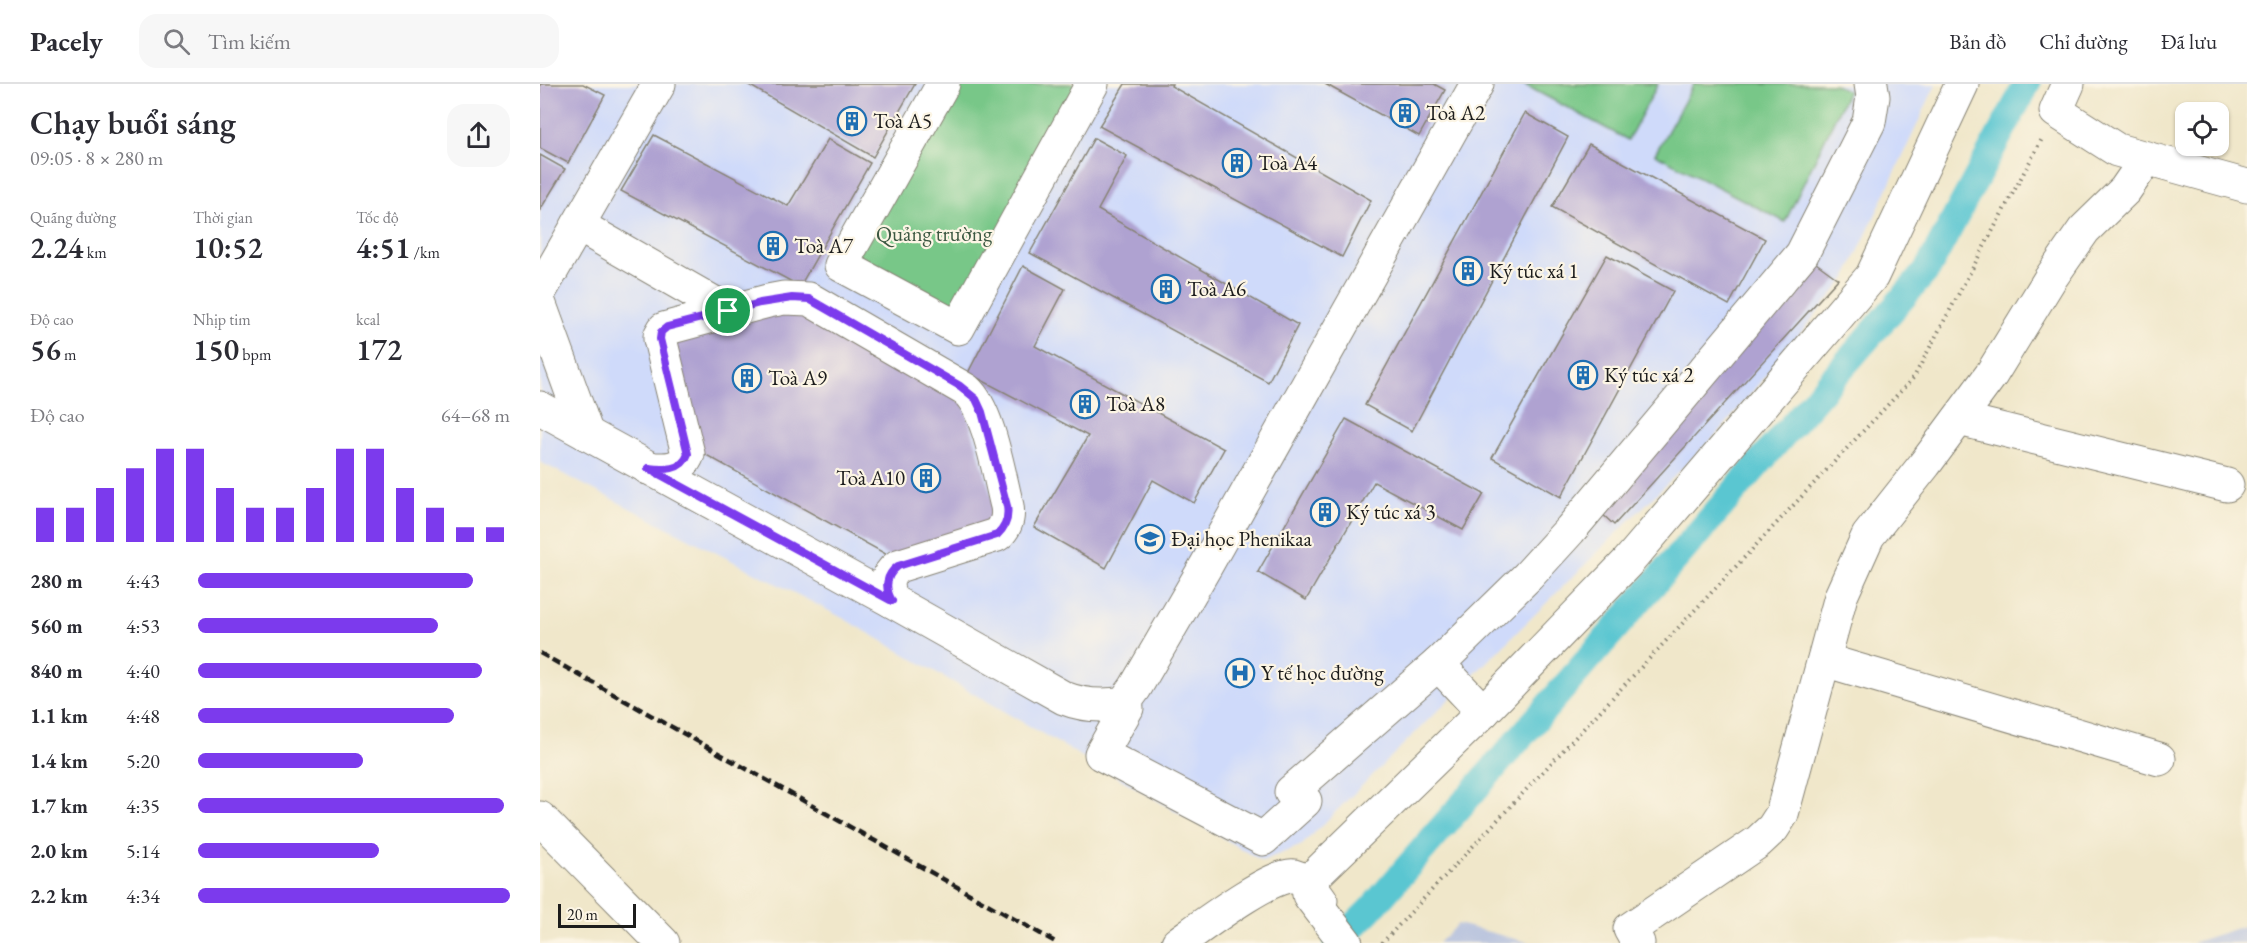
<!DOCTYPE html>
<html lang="vi">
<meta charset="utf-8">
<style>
body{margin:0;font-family:"EB Garamond",serif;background:#f7f7f7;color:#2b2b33;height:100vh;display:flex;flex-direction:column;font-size:22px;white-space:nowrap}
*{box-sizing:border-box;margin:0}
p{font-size:20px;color:#7c7c81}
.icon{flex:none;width:33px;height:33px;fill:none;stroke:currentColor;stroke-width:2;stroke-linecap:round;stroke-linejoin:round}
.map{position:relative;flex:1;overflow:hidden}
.drawer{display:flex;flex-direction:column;background:#fff;width:540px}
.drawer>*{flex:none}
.fabs{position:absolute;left:1635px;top:18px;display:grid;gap:12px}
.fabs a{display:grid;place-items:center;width:54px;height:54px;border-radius:12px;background:#fff;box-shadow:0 2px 4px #0004;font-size:30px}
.scale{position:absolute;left:18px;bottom:15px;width:78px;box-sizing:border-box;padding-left:6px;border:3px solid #1c1c1c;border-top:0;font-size:16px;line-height:21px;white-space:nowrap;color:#1c1c1c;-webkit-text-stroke:4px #fcf5e5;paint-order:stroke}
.pin{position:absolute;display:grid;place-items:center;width:51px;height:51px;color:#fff;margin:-26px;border:3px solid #fff;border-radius:50%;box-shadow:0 2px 6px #0007}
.round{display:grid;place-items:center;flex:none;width:63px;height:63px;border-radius:18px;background:#f7f7f7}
.overview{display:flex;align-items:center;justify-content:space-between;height:102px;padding:0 30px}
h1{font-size:33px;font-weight:600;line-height:45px}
.metrics{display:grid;grid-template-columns:repeat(3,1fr);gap:9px;height:102px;padding:6px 30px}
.metrics div{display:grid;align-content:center}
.metrics b{font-size:30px;font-weight:600}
.metrics small{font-size:16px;font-weight:400}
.metrics p{font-size:16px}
.chart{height:168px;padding:12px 30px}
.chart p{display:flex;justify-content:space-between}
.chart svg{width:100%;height:108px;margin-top:6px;stroke:#7c3aed;stroke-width:6}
ul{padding:0 30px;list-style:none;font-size:20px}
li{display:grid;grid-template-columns:96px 72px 1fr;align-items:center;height:45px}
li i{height:15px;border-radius:8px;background:#7c3aed}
header{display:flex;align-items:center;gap:36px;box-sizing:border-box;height:84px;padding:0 30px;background:#fff;border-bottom:2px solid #e1e1e2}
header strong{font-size:28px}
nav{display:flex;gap:33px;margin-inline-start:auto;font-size:21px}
.search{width:420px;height:54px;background:#f7f7f7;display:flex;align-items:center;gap:15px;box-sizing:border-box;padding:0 21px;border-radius:18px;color:#7c7c81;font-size:22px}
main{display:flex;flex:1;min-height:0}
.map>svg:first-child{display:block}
.built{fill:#cfdafa}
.industrial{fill:#bac4de}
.green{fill:#78c788;stroke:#4a7252;stroke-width:1.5}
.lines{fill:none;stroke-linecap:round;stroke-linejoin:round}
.canal{stroke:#5ac6d1;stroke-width:27}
.building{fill:#afa2d1}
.minor-casing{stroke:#868273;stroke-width:35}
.path{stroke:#868273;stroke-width:4;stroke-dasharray:1.5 4.5;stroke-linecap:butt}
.minor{stroke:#fff;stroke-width:33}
.rail{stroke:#1c1c1c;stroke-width:4.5;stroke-dasharray:9 4.5;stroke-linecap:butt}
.route-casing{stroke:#fff;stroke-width:12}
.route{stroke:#7c3aed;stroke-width:8}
.labels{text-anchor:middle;stroke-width:4.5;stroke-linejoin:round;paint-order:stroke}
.poi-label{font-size:21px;fill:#1c1c1c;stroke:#fcf5e5;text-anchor:start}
.park-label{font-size:21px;fill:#3c5842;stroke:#fcf5e5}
</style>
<header>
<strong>Pacely</strong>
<div class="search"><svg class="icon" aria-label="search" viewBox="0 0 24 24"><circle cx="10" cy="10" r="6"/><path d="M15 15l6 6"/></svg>Tìm kiếm</div>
<nav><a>Bản đồ</a><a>Chỉ đường</a><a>Đã lưu</a></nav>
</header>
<main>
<section class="drawer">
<div class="overview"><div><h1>Chạy buổi sáng</h1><p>09:05 · 8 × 280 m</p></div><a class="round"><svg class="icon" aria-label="share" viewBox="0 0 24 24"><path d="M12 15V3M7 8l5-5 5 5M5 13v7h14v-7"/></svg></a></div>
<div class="metrics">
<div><p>Quãng đường</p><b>2.24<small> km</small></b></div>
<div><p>Thời gian</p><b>10:52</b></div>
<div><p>Tốc độ</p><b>4:51<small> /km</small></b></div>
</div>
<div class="metrics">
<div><p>Độ cao</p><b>56<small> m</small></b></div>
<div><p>Nhịp tim</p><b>150<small> bpm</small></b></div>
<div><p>kcal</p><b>172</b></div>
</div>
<div class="chart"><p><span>Độ cao</span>64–68 m</p>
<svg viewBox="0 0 160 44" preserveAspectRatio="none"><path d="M5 44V30M15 44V30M25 44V22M35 44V14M45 44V6M55 44V6M65 44V22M75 44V30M85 44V30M95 44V22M105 44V6M115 44V6M125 44V22M135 44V30M145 44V38M155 44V38"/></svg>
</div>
<ul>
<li><b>280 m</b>4:43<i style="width:88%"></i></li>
<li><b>560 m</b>4:53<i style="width:77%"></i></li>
<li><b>840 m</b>4:40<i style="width:91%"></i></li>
<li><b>1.1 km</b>4:48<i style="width:82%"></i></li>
<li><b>1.4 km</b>5:20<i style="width:53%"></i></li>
<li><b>1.7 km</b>4:35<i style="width:98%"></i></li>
<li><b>2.0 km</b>5:14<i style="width:58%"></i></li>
<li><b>2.2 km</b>4:34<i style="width:100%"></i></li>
</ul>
</section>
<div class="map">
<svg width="1707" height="859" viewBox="0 0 1707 859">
<rect width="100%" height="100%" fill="#fcf5e5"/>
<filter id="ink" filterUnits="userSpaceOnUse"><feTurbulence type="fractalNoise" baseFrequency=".0167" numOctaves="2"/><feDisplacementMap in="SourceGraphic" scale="12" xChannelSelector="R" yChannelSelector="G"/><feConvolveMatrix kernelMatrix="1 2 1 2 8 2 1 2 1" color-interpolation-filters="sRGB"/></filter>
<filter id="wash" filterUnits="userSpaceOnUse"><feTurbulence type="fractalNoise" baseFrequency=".008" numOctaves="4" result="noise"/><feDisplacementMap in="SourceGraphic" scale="24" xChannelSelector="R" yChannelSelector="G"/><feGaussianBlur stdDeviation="1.35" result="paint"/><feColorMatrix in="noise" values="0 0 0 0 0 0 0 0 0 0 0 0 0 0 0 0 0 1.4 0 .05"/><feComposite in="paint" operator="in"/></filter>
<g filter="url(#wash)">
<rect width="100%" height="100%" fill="#f0e7ca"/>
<polygon class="built" points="0,0 1396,0 1306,194 1181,346 762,761 722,777 301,533 0,378"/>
<g class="industrial">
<polygon points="918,840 991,859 898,859"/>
<polygon points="1707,841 1707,859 1652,859"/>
</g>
<g class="green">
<polygon points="403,0 552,0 418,244 301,181"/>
<polygon points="983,0 1118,0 1088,56"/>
<polygon points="1154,0 1294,0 1308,7 1245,138 1115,70"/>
</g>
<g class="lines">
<polyline class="canal" points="797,859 831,825 1387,186 1487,0"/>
</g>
<g id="blocks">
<g class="building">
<polygon points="0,0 43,0 65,11 28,79 0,64"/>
<polygon points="207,0 375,0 333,73"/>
<polygon points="585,0 632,0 631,2 831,116 802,173 559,42"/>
<polygon points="785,0 894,0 905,6 879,52"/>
<polygon points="985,29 1028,53 872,347 825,321"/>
<polygon points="114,51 248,122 288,55 330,79 260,202 81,107"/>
<polygon points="554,54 587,72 558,126 758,241 728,298 490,169"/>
<polygon points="1049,60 1225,155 1189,221 1012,123"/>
<polygon points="0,71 25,85 0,126"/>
<polygon points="1067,171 1133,207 1021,413 952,374"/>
<polygon points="1276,179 1298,195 1074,441 1059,427"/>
<polygon points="483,182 525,205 495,262 684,365 654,419 613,396 566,484 494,443 548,352 428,289"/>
<polygon points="256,221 423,317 459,438 351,473 159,367 129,252"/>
<polygon points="806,335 944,410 923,446 834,398 766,516 718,488"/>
</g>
</g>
</g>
<g filter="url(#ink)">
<use href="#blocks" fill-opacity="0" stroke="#868273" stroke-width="1.5"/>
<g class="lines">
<g class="minor-casing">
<g id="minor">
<polyline points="403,0 301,181 418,244 552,0"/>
<polyline points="1528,0 1516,27 1577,66 1707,102"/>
<polyline points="38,141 188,227"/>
<polyline points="0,207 119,0"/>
<polyline points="0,221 47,350"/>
<path d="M0,324L352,517L524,614C544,622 562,623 584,619L595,604L667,480L937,0"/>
<polyline points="1419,335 1687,401"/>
<path d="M108,384C124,386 142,387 148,370L120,255V252L124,245L228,217L244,214L269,215L426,306C449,326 459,391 467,422C469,434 466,443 457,451L358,482C346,491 344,503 352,517"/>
<polyline points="1284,576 1619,675"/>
<polyline points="898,580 943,628"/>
<polyline points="579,620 587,624 561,670 723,755 765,717 751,708 898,580 988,492 1030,446 1262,170 1329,38 1333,13 1331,0"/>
<polyline points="0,734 123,859"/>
<path d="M638,859C658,845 733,788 754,792C768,796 773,805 781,816"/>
<polyline points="806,859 769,811 768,798 943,628 1087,479 1332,192 1422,0"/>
<polyline points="1098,859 1090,845 1218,758 1233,744 1242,730 1301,512 1328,452 1385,380 1451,291 1510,195 1544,146 1585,106 1607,74"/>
</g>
</g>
<polyline class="path" points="842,859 1374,293 1503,53"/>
<use href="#minor" class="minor"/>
<polyline class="rail" points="0,569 517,859"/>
</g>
</g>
<g class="lines" filter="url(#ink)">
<g class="route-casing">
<path id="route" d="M252,214L269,215L420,302L436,315L442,328L467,422C469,434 466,443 457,451L358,482C346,491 344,503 352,517L108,384C124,386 142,387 148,370L120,255L121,248L127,243L220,219Z"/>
</g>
<use href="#route" class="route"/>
</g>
<defs>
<g id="building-ring" transform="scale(1.5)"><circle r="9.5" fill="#fcf5e5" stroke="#1f6fb2" stroke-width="1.5"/><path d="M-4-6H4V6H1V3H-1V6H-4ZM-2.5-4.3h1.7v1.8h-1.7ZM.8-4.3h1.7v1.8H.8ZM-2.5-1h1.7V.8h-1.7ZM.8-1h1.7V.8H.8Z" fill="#1f6fb2"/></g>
<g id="university-ring" transform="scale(1.5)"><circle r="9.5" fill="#fcf5e5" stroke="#1f6fb2" stroke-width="1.5"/><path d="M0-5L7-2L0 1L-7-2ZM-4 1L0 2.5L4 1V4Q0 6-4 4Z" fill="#1f6fb2"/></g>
<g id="hospital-ring" transform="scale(1.5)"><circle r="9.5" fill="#fcf5e5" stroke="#1f6fb2" stroke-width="1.5"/><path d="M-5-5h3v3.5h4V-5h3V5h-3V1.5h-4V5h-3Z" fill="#1f6fb2"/></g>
</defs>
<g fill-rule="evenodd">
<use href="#building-ring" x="865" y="29"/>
<use href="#building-ring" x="312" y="37"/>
<use href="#building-ring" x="697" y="79"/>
<use href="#building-ring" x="233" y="162"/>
<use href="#building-ring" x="928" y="187"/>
<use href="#building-ring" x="626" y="205"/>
<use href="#building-ring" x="1043" y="291"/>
<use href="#building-ring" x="207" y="294"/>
<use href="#building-ring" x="545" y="320"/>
<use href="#building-ring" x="386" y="394"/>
<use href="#building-ring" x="785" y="428"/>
<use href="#university-ring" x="610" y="455"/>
<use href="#hospital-ring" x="700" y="589"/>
</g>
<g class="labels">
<g class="poi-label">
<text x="886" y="36">Toà A2</text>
<text x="333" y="44">Toà A5</text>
<text x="718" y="86">Toà A4</text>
<text x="254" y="169">Toà A7</text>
<text x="949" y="194">Ký túc xá 1</text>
<text x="647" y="212">Toà A6</text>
<text x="1064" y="298">Ký túc xá 2</text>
<text x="228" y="301">Toà A9</text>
<text x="566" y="327">Toà A8</text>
<text x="365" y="401" text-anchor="end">Toà A10</text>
<text x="806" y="435">Ký túc xá 3</text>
<text x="631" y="462">Đại học Phenikaa</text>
<text x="721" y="596">Y tế học đường</text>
</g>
<g class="park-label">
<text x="394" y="157">Quảng trường</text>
</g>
</g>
</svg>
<div class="fabs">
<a><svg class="icon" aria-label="locate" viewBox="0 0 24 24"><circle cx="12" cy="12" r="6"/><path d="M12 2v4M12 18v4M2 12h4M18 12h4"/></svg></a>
</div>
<div class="scale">20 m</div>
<div class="pin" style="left:188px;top:227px;background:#1e9e55"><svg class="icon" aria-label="arrive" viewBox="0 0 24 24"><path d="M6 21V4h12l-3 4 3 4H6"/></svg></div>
</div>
</main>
